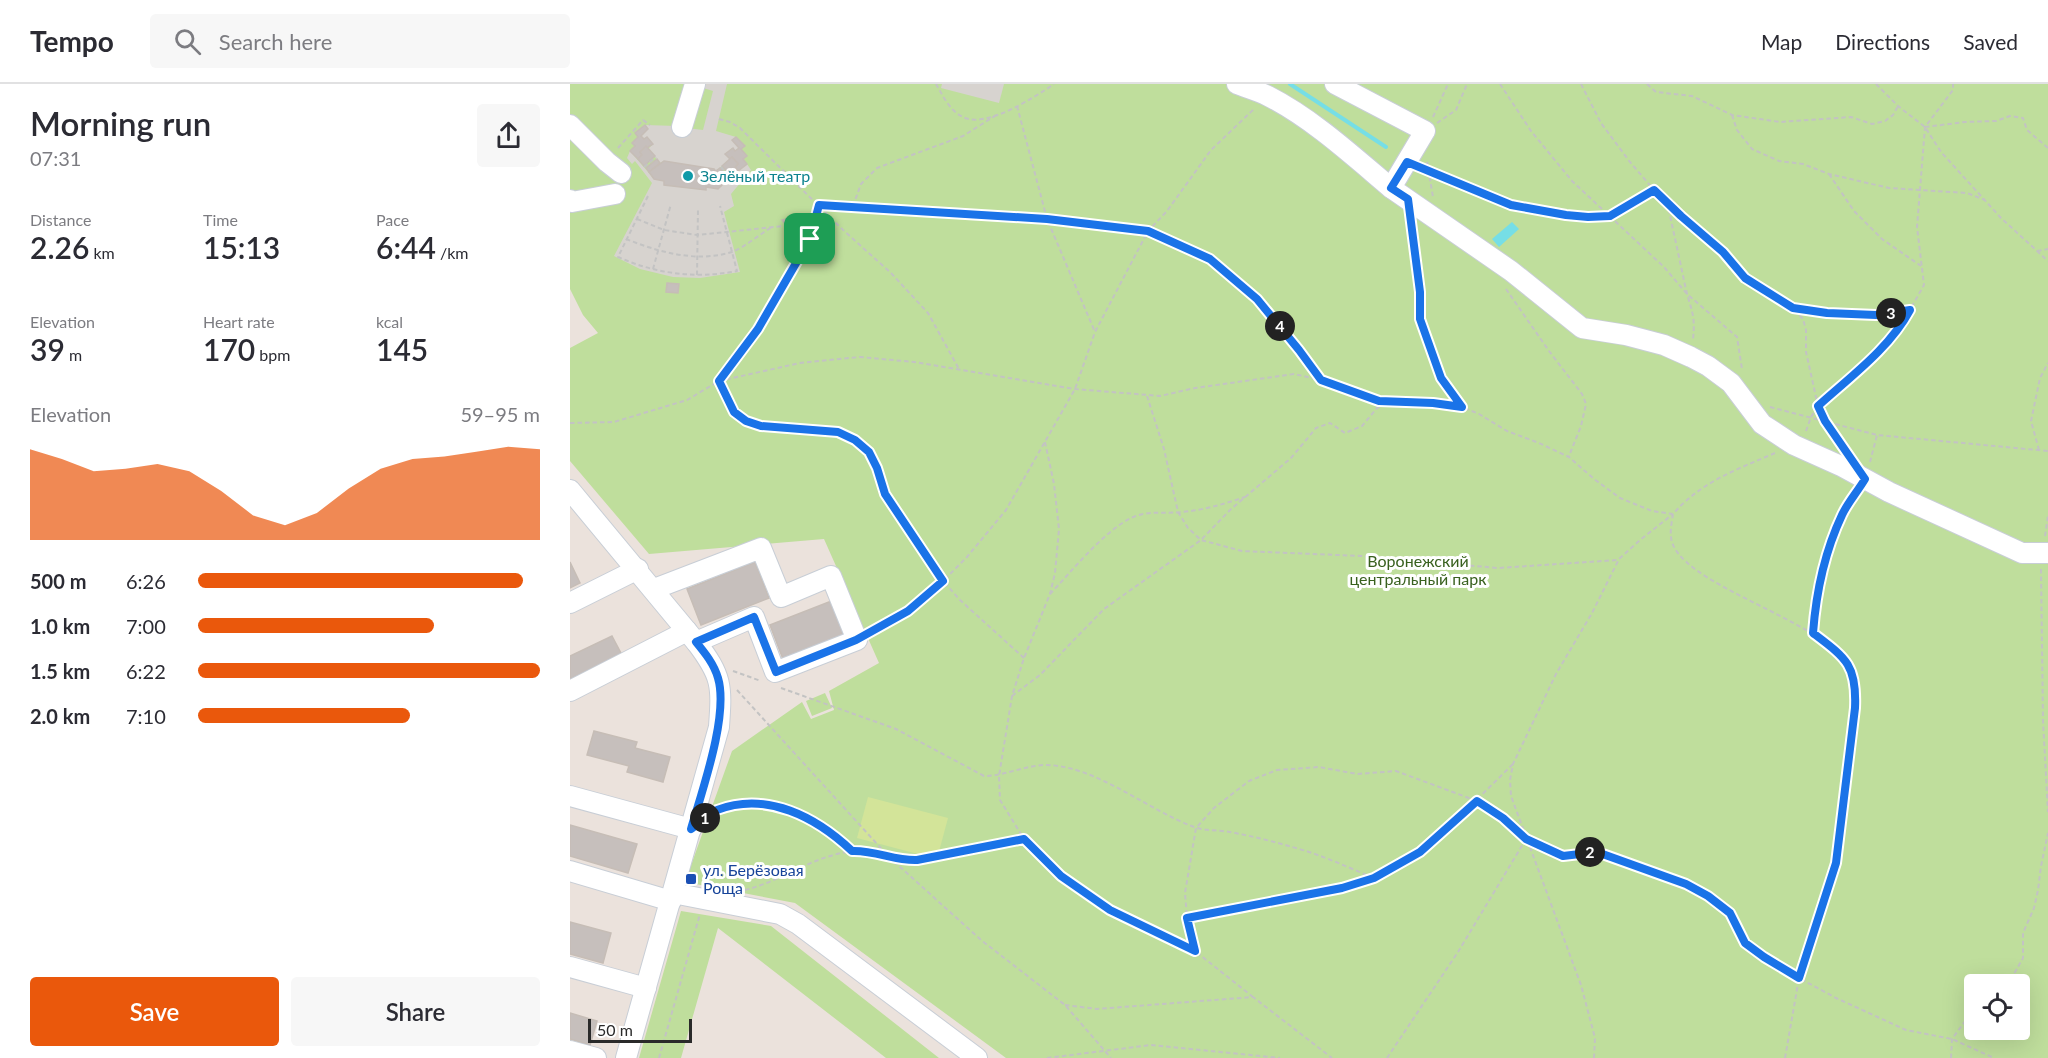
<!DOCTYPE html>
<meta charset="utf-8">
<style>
body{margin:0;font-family:Lato,sans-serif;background:#f7f7f7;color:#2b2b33;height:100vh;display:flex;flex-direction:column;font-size:22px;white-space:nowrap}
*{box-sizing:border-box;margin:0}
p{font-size:20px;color:#7c7c81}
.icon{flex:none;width:33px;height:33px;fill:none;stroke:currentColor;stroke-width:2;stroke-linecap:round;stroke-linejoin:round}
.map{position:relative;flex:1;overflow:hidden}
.details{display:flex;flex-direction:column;background:#fff;width:570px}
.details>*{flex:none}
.fabs{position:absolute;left:1394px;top:890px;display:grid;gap:12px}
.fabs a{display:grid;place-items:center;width:66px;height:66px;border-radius:6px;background:#fff;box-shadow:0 6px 24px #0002;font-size:30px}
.scale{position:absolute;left:18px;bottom:15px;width:104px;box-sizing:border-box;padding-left:6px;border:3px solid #2a2a2a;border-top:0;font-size:16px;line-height:21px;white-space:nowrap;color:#2a2a2a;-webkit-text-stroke:4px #fff;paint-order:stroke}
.pin{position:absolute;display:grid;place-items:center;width:51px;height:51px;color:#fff;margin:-26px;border-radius:12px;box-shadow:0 3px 9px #0006}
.km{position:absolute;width:30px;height:30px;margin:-15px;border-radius:50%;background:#222;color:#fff;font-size:16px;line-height:30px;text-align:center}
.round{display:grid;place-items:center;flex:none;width:63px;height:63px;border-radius:6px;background:#f7f7f7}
.headline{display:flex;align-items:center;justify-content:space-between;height:102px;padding:0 30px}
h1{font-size:33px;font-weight:600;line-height:45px}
.metrics{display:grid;grid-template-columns:repeat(3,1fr);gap:9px;height:102px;padding:6px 30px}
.metrics div{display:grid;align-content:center}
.metrics b{font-size:30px;font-weight:600}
.metrics small{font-size:16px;font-weight:400}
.metrics p{font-size:16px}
.chart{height:168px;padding:12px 30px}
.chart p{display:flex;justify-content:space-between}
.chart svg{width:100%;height:108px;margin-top:6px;fill:#ea580c;opacity:.7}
.cta{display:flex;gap:12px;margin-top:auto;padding:12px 30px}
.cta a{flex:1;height:69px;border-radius:6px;background:#ea580c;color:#fff;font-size:24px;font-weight:600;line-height:69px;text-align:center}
.cta a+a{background:#f7f7f7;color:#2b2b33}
ul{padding:0 30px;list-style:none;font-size:20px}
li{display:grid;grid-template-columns:96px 72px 1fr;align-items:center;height:45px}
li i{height:15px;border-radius:8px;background:#ea580c}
header{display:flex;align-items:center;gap:36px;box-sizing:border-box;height:84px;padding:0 30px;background:#fff;border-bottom:2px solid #e1e1e2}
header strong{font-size:28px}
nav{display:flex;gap:33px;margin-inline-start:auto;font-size:21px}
.search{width:420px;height:54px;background:#f7f7f7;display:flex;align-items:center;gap:15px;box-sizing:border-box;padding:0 21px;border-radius:6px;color:#7c7c81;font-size:22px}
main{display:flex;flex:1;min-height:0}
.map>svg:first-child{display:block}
.green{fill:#bfde9c;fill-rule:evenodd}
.pitch{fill:#d3e499}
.plaza{fill:#d7d3cf;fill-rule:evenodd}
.water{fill:#76dee6}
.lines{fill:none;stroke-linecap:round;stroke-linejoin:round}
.stream{stroke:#76dee6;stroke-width:4}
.building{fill:#c6bfbc;stroke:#c6bdb6;stroke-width:1.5}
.minor-casing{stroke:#c8ced6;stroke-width:22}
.path{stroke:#c3c3c3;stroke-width:2;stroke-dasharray:4.5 3;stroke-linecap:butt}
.minor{stroke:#fff;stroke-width:20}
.route-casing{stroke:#fff;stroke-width:12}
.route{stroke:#1a73e8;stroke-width:8}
.culture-dot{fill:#0f9aa8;stroke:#fff;stroke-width:2}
.transit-dot{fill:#1a4fb4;stroke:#fff;stroke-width:2}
.labels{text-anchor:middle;stroke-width:6;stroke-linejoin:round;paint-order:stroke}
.culture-label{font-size:16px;fill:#0d838f;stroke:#fff;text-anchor:start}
.park-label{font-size:16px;fill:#39611f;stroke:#fff}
.transit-label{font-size:16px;fill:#164399;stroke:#fff;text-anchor:start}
</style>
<header>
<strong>Tempo</strong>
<div class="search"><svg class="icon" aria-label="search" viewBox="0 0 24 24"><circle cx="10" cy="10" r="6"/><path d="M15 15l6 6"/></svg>Search here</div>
<nav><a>Map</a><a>Directions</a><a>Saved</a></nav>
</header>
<main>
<section class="details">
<div class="headline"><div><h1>Morning run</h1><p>07:31</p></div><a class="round"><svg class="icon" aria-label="share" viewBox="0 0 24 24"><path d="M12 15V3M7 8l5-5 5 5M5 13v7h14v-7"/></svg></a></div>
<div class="metrics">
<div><p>Distance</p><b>2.26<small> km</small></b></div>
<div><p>Time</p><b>15:13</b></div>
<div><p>Pace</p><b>6:44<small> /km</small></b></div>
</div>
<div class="metrics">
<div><p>Elevation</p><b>39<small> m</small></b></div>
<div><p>Heart rate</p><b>170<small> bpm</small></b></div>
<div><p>kcal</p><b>145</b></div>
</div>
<div class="chart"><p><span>Elevation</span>59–95 m</p>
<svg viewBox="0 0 160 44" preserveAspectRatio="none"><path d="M0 44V7L10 11L20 16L30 15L40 13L50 16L60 24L70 34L80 38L90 33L100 23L110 15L120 11L130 10L140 8L150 6L160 7V44z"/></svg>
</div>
<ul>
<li><b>500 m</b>6:26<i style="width:95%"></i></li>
<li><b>1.0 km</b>7:00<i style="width:69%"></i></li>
<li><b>1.5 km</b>6:22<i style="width:100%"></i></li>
<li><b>2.0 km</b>7:10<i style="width:62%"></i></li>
</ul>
<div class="cta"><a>Save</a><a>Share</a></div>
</section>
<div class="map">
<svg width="1478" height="974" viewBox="0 0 1478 974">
<rect width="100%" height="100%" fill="#ebe2dc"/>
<g class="green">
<path d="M0,0H1478V974H436L225,819L115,798L162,667L232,618L241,635L264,626L259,607L309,579L254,455L79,470L0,377V264L28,249L13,231L0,205ZM1404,900H1449V945H1404Z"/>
<polygon points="255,609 262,624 242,632 236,617"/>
<polygon points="111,827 201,842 369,974 316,974 148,844 111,974 69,974"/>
</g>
<polygon class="pitch" points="298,713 378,734 367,775 287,754"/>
<g class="plaza">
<path d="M119,0H157L146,47L166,53L163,56L169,64L165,67L162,64L156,70L160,75L146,87L143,85L94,77L90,79L78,65L83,60L77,53L74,55L71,52L78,45L75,41L107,42ZM130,3L143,7L133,46L117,44Z"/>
<polygon points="372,0 434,0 429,19 371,4"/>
<polygon points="60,67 84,95 94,97 94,101 136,106 136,103 148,105 177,80 181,86 161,110 164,122 154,128 170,188 130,194 103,193 70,185 44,172 82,99 65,77 62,80 57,74"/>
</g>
<polygon class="water" points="942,138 949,145 929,163 922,155"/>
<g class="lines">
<polyline class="stream" points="720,0 816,63"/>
</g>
<g class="building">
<polygon points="75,41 78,45 71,52 74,55 77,53 83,60 70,68 72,71 68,75 60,67 65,62 62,59 68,53 65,49"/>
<polygon points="166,53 175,62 171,65 177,72 173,75 177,80 168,87 165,83 168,80 162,73 160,75 155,70 163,64 165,67 169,64 162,56"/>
<polygon points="76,62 85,72 74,82 68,75 72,71 70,68"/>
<polygon points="162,73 168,80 165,83 168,87 162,93 152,82"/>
<polygon points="87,75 90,79 79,88 76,84"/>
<polygon points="94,77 144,85 155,98 148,105 136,103 136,106 94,101 94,97 84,95 79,88"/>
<polygon points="150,84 159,95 155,98 146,87"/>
<polygon points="232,132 227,154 212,136"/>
<polygon points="97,199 109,200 108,209 96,208"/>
<polygon points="0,478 10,499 0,504"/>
<polygon points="185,478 199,514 131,541 117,505"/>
<polygon points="264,516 277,550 213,575 200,541"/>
<polygon points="42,552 53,573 0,599 0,572"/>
<polygon points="24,647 67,658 65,664 100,673 93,698 57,688 59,682 17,671"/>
<polygon points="0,741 67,760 58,789 0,772"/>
<polygon points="0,838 41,849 33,879 0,870"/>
<polygon points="0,929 27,937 20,961 0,955"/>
</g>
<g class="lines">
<g class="minor-casing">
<g id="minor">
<path d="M667,0C677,4 688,7 698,12C743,35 783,72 821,104"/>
<polyline points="765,0 855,47 821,104 941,187 1007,240 1012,244 1056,251 1094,261 1121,273 1138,282 1161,299 1192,340 1224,361 1273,383 1319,408 1452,469 1478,469"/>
<polyline points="0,41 37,78 51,89"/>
<polyline points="112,43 125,0"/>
<polyline points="0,116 2,118 45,110"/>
<path d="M0,406L126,558C152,592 152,601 149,643L56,974"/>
<polyline points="84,505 191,464 211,513 261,492 287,556 205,588 184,533 126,558"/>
<polyline points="0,519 68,485"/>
<polyline points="0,607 117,547"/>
<polyline points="0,712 121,745"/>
<polyline points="0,787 101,817"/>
<polyline points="103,809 210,830 228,840 407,974"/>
<polyline points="0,883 76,904"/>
<polyline points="0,967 26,974"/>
</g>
</g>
<g class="path">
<path d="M366,0C373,12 380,27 393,33C416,45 465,13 484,0"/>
<polyline points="930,0 961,47 1002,97 1094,183 1117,210 1167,253 1172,285"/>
<polyline points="1011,0 1031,39 1060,78 1084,106 1111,132 1153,168 1175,194 1195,208 1223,224 1233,235 1236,246 1236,268 1248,322 1255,337 1275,366"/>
<polyline points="1077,0 1086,8 1122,12 1162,31 1210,38 1281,33 1302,40 1315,37 1323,31 1328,22"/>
<polyline points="1306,0 1328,22 1355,43 1371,68 1431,134 1478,177"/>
<polyline points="447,22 477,135 525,248"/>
<polyline points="1162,31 1167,46 1182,65 1209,77 1233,80 1259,90 1319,104 1397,109 1415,116"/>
<polyline points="863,33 878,0"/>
<polyline points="149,35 160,38 170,44 271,144 321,189 358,229 389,285"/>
<polyline points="867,39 886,26 897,0"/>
<polyline points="1355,43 1395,38 1426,37 1440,32 1453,34 1457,46 1478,64"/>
<polyline points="48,64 73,36 80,41"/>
<polyline points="857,78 863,113"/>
<polyline points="74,83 86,73"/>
<polyline points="151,83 160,94"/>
<polyline points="853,84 941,121 967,127 1018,133 1040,132 1084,106"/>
<polyline points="1259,90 1284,127 1312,155 1351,182"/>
<path d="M78,112L48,173C86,190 126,195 167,187L150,122"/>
<path d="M1097,118C1103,145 1109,173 1115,201C1120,225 1126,229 1123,255"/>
<polyline points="283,122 291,100 307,84 393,52 428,30"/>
<polyline points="67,135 94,146 127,151 214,142"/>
<polyline points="840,138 850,208 850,235 871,294 892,323"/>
<path d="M56,155C89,168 126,179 162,168C175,163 190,150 202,143"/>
<polyline points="1467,167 1478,165"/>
<polyline points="83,185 101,120"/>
<polyline points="127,191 128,125"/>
<polyline points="936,205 979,267 1012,310 1016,320 1011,342 999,372"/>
<path d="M1224,224C1266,231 1297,233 1340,226"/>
<polyline points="577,312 594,365 608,428 618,444 631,456 672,467 791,472 928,484 1048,476"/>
<polyline points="1200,323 1307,351 1478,367"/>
<path d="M0,339L44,338L117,316L149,297L230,279L290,273L344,278L505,305L590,312L625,304L724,290L751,296L809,317L863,319L892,323L909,330L937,347L969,359L999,373L1024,395L1050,414L1082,427L1103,430C1132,397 1166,386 1205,369"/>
<polyline points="1236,347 1241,333 1248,322 1298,277 1333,238 1354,201 1347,143 1355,43 1383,6 1383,0"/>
<polyline points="475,358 484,400 489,445 485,489 480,510 454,574 442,612 429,692 430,716 454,755 491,792 540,826 625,867 683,913"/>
<polyline points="1469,366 1461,337 1470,294 1478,279"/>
<polyline points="1300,378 1307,351"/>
<path d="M1103,430C1102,437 1100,446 1101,453C1105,499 1247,534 1279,580C1287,593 1286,610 1285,624L1266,779L1229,894L1215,974"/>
<polyline points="1475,452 1478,432"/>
<polyline points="1471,485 1473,637 1478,728"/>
<path d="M480,510C502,487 533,448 561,434C578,426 594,430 612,428C634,426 654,420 675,413"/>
<polyline points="302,547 338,527 373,497 397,473 436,426 505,305 525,248 578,147 597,127 641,66 685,24"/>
<path d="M1243,549C1246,501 1259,449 1286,410"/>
<polyline points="454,574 390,516 373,497 315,410 307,384 299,368 285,356 268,348 191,342 176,337 164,328 149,297 188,245 240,155 249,121 477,135 578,147 640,175 686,215 729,266 751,296"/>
<polyline points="163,587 191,597"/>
<path d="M211,604L326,645L414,692C435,692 455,681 477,681C526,682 578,726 624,743C635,747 648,746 660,748C681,752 702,757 722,763C750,770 777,783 804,794"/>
<polyline points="167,606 318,772 411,856 495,921 541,974"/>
<polyline points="442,612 470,591 534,525 631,456 660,426 721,374 746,344 760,339 775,349 792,342 807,324 820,318"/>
<path d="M142,728C152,722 167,721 178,721C221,720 252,738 282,767"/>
<path d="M175,806C212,797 244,771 284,767C306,764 325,777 347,776L452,755"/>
<polyline points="617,834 772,804 804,794 850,768 877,745 943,680"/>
<polyline points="625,867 617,834 615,809 626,744 644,724 679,697 707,686 749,683 787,690 826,687 907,717 933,734 956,755 993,772 1027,768 1116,800 1138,812 1160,829 1175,859 1194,873 1229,894 1266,914 1336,946 1382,955 1424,974"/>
<polyline points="1435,900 1440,897 1453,874 1453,849 1464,824 1468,806 1471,782 1478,749"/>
<polyline points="495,921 527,925 683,913 762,974"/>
<polyline points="89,974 130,830"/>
<polyline points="477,974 581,961 710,974"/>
<polyline points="817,974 888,868 956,755"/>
<polyline points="1024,974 1025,954 1011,901 941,712 940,696 943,680 986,590 1022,529 1049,475 1070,456 1103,430"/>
<polyline points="1381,974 1382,955 1404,925"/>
</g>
<use href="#minor" class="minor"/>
</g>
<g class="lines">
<g class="route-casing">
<path id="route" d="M837,78L941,121L996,131L1018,133L1040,132L1084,106L1111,132L1153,168L1175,194L1223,224L1257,229L1306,231L1340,226C1319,265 1280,293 1248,322L1255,337L1295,395C1288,407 1278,418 1272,431C1255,467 1246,510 1243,549C1276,574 1287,581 1285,624L1266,779L1229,894L1194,873L1175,859L1160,829L1138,812L1116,800L1027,768L993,772L956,755L933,734L907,717L850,768L804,794L772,804L617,834L625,867L540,826L491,792L454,755L347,776C325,777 305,766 282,767C246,733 197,707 147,726C138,729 129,739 121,745C132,707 159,631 148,594C144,580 135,569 126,558L184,533L206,588L286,556L338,527L373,497L315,410L307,384L299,368L285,356L268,348L191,342L176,337L164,328L149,297L188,245L240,155L249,121L477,135L578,147L640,175L687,215L729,266L751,296L809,317L863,319L892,323L871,294L850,235V208L838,115L821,104Z"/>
</g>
<use href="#route" class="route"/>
</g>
<circle class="culture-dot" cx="118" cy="92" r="6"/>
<rect class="transit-dot" x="115" y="789" width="12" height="12" rx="3"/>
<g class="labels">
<g class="culture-label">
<text x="130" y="98">Зелёный театр</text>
</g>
<g class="park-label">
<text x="848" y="483">Воронежский<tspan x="848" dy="18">центральный парк</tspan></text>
</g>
<g class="transit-label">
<text x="133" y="792">ул. Берёзовая<tspan x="133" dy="18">Роща</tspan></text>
</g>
</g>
</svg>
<div class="fabs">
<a><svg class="icon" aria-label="locate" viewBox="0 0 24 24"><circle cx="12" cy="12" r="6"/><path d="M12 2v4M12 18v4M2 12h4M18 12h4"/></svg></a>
</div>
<div class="scale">50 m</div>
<div class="pin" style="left:240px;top:155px;background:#1e9e55"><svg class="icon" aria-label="arrive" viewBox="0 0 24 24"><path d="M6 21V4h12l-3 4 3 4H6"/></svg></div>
<b class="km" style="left:135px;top:734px">1</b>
<b class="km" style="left:1020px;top:768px">2</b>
<b class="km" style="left:1321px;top:229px">3</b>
<b class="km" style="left:710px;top:242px">4</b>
</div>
</main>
